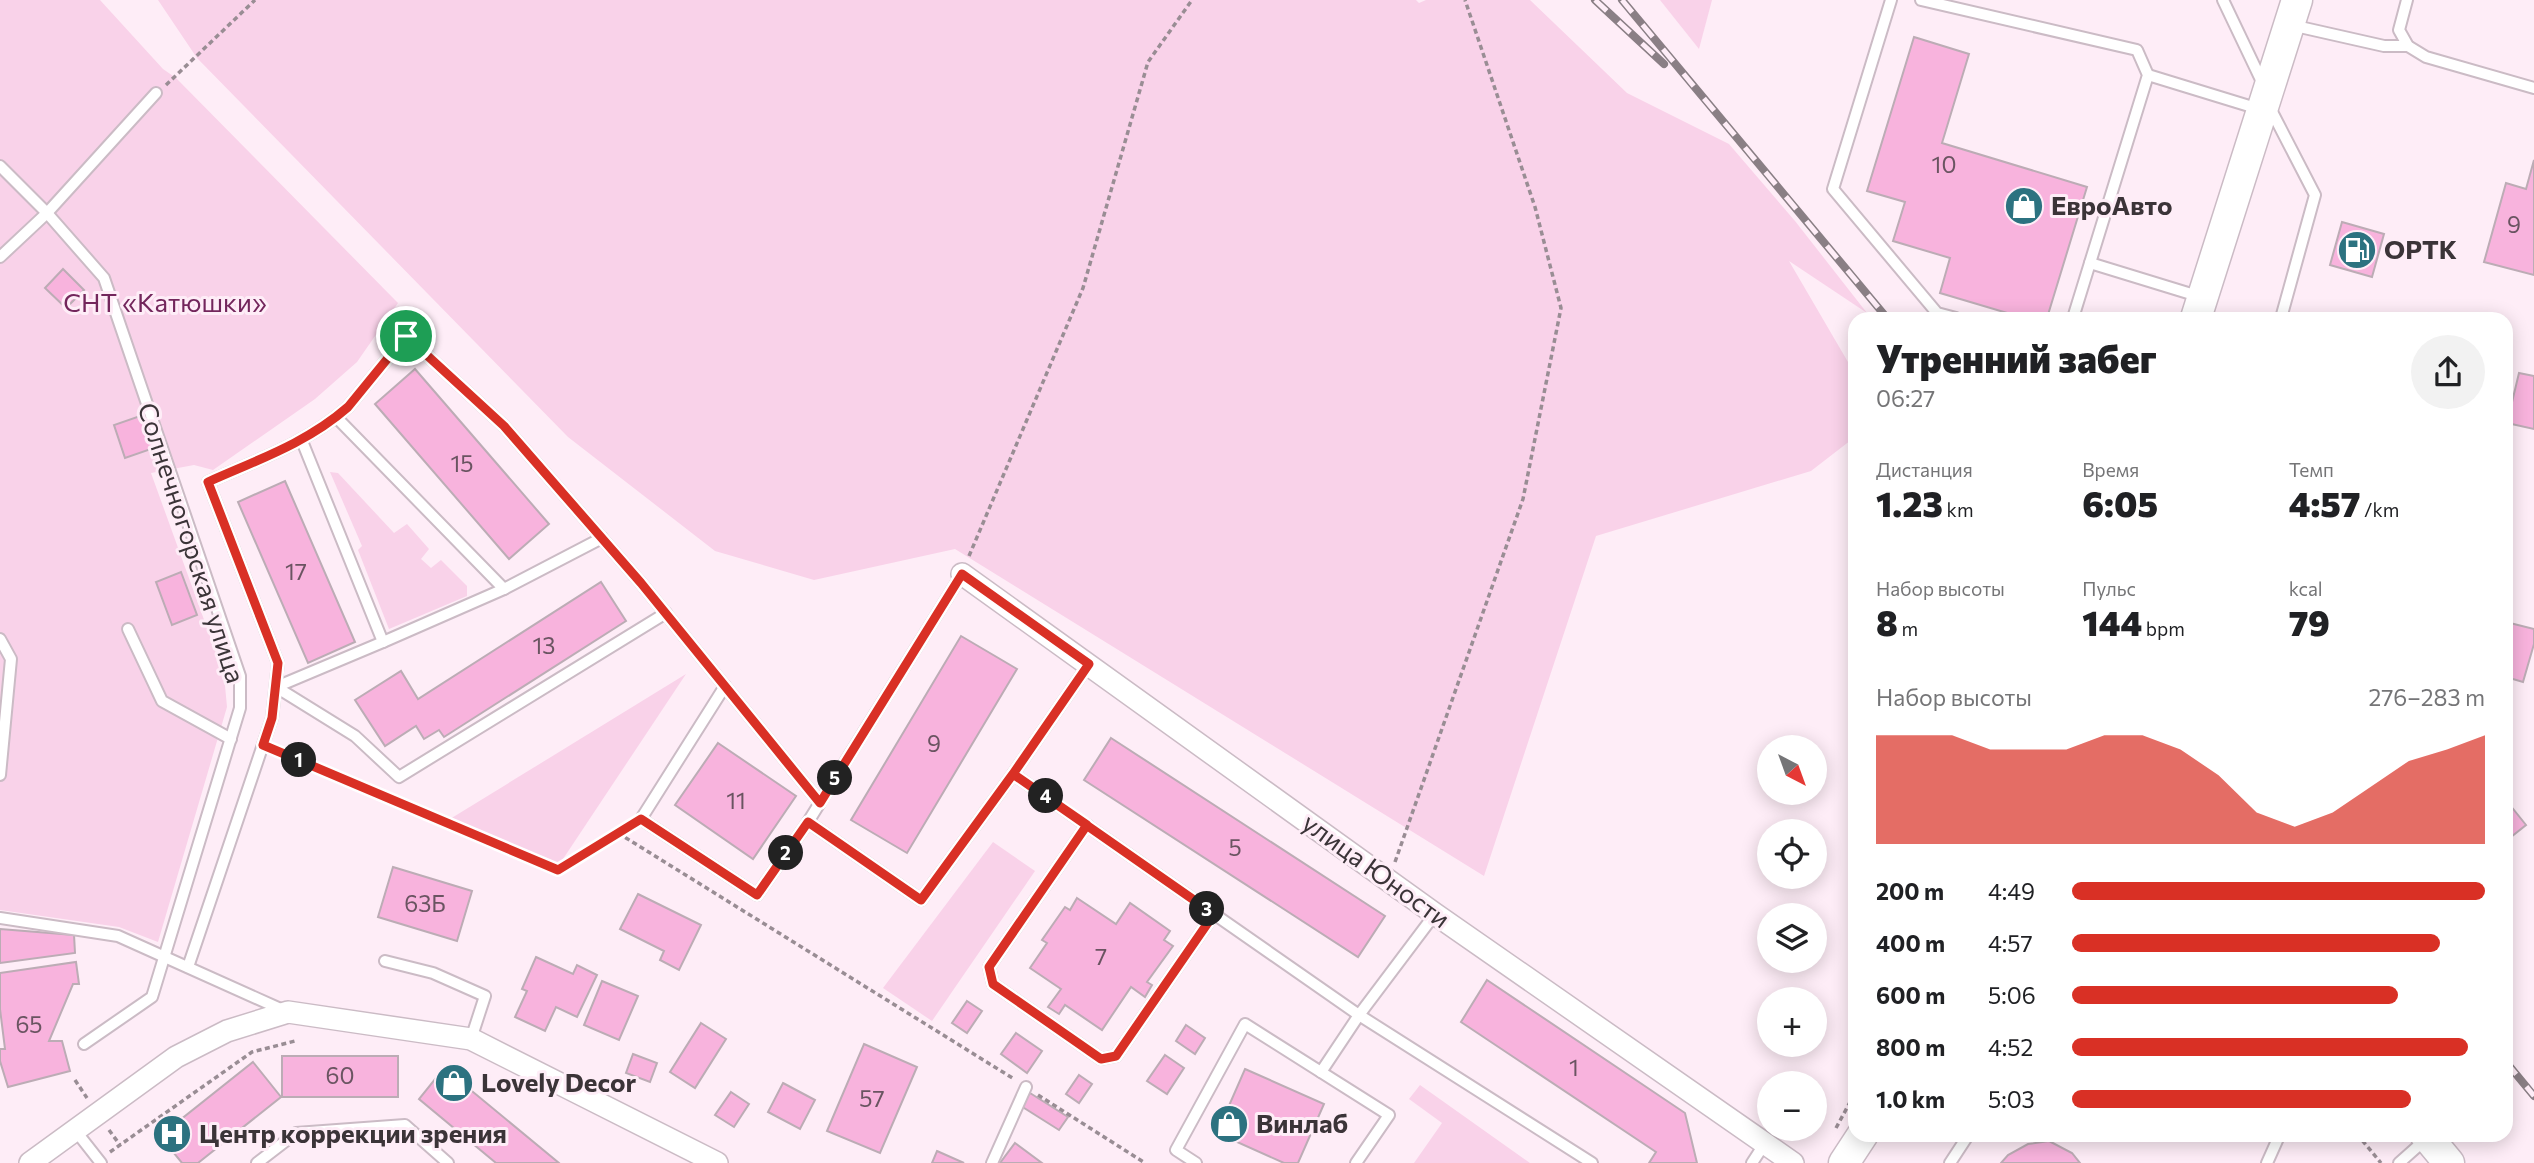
<!DOCTYPE html>
<html lang="ru">
<meta charset="utf-8">
<style>
body{margin:0;font-family:Commissioner,sans-serif;background:#f2f2f2;color:#202124;height:100vh;display:flex;flex-direction:column;font-size:26px;white-space:nowrap}
*{box-sizing:border-box;margin:0}
p{font-size:23px;color:#757577}
.icon{flex:none;width:38px;height:38px;fill:none;stroke:currentColor;stroke-width:2;stroke-linecap:round;stroke-linejoin:round}
.map{position:relative;flex:1;overflow:hidden}
.drawer{position:absolute;left:1848px;top:312px;width:665px;height:830px;display:flex;flex-direction:column;background:#fff;border-radius:21px;box-shadow:0 4px 18px #0003}
.drawer>*{flex:none}
.needle{width:46px;rotate:139deg}
.controls{position:absolute;left:1757px;top:735px;display:grid;gap:14px}
.controls a{display:grid;place-items:center;width:70px;height:70px;border-radius:50%;background:#fff;box-shadow:0 4px 18px #0003;font-size:35px}
.pin{position:absolute;display:grid;place-items:center;width:60px;height:60px;color:#fff;margin:-30px;border:4px solid #fff;border-radius:50%;box-shadow:0 2px 7px #0007}
.km{position:absolute;width:35px;height:35px;margin:-18px;border-radius:50%;background:#222;color:#fff;font-size:19px;line-height:35px;text-align:center}
.round{display:grid;place-items:center;flex:none;width:74px;height:74px;border-radius:37px;background:#f2f2f2}
.overview{display:flex;align-items:center;justify-content:space-between;height:119px;padding:0 28px}
h1{font-size:38px;font-weight:800;line-height:52px}
.metrics{display:grid;grid-template-columns:repeat(3,1fr);gap:10px;height:119px;padding:7px 28px}
.metrics div{display:grid;align-content:center}
.metrics b{font-size:35px;font-weight:800}
.metrics small{font-size:19px;font-weight:400}
.metrics p{font-size:19px}
.chart{height:196px;padding:14px 28px}
.chart p{display:flex;justify-content:space-between}
.chart svg{width:100%;height:126px;margin-top:7px;fill:#d93025;opacity:.7}
ul{padding:0 28px;list-style:none;font-size:23px}
li{display:grid;grid-template-columns:112px 84px 1fr;align-items:center;height:52px}
li i{height:18px;border-radius:9px;background:#d93025}
.map>svg:first-child{display:block}
.green{fill:#f9d2e9}
.building{fill:#f8b3dd;stroke:#bcacb5;stroke-width:2}
.lines{fill:none;stroke-linecap:round;stroke-linejoin:round}
.service-casing{stroke:#cbbbc5;stroke-width:14}
.minor-casing{stroke:#cbbbc5;stroke-width:24}
.secondary-casing{stroke:#cbbbc5;stroke-width:33}
.path{stroke:#998d94;stroke-width:3.5;stroke-dasharray:5 3.5;stroke-linecap:butt}
.service{stroke:#fff;stroke-width:10}
.minor{stroke:#fff;stroke-width:21}
.secondary{stroke:#fff;stroke-width:30}
.rail-casing{stroke:#8a7f85;stroke-width:8}
.rail{stroke:#feedf7;stroke-width:5;stroke-dasharray:16;stroke-linecap:butt}
.route-casing{stroke:#fff;stroke-width:14}
.route{stroke:#d93025;stroke-width:9}
.labels{text-anchor:middle;stroke-width:6;stroke-linejoin:round;paint-order:stroke}
.number-label{font-size:23px;fill:#6a5461}
.poi-label{font-size:26px;font-weight:bold;fill:#3b3438;stroke:#feedf7;text-anchor:start}
.park-label{font-size:26px;fill:#73265c;stroke:#feedf7}
.street-label{font-size:26px;fill:#3b3438;stroke:#feedf7}
</style>
<div class="map">
<svg width="2534" height="1163" viewBox="0 0 2534 1163">
<rect width="100%" height="100%" fill="#feedf7"/>
<g class="green">
<polygon points="0,0 100,0 163,69 176,78 398,303 357,362 315,399 213,470 194,465 151,473 224,675 227,707 158,942 119,927 0,910"/>
<polygon points="158,0 1416,0 1419,3 1426,0 1530,0 1627,93 1729,144 1795,221 1867,313 1789,261 1855,374 1855,437 1811,471 1596,536 1484,876 955,549 814,580 715,551 568,437 197,58"/>
<polygon points="1660,0 1712,0 1699,49"/>
<polygon points="330,472 338,473 394,533 407,524 429,549 421,559 431,568 441,560 467,586 467,596 389,629 358,550 362,546"/>
<polygon points="686,674 559,865 450,819"/>
<polygon points="993,842 1035,871 932,1021 883,988"/>
<polygon points="1420,1085 1530,1163 1414,1163 1442,1123 1409,1099"/>
</g>
<g class="building">
<polygon points="1914,37 1969,54 1942,143 2087,187 2047,318 2024,318 1940,293 1950,258 1893,241 1905,202 1867,191"/>
<polygon points="2534,160 2534,275 2484,262 2506,183 2526,189"/>
<polygon points="2342,222 2384,234 2372,277 2330,265"/>
<polygon points="63,269 84,290 66,308 45,288"/>
<polygon points="415,369 549,524 509,559 375,404"/>
<polygon points="2519,373 2534,376 2534,429 2507,423"/>
<polygon points="143,415 154,448 125,458 114,425"/>
<polygon points="285,481 355,642 308,663 238,502"/>
<polygon points="181,572 197,615 172,625 156,582"/>
<polygon points="601,582 626,621 444,737 439,730 424,739 416,726 385,746 355,700 401,671 418,699"/>
<polygon points="2506,622 2534,629 2534,644 2523,682 2506,677"/>
<polygon points="961,636 1017,669 907,853 851,820"/>
<polygon points="1111,738 1385,916 1358,957 1084,780"/>
<polygon points="718,743 796,796 753,859 675,805"/>
<polygon points="2506,800 2526,825 2506,841"/>
<polygon points="393,867 472,891 457,941 378,917"/>
<polygon points="638,894 701,925 679,970 660,960 664,951 620,929"/>
<polygon points="1077,898 1116,924 1130,903 1170,931 1164,940 1173,946 1147,982 1152,985 1145,997 1131,987 1102,1030 1065,1005 1059,1014 1048,1007 1061,989 1030,968 1047,943 1042,940 1065,907 1070,910"/>
<polygon points="0,929 74,935 75,953 0,963"/>
<polygon points="536,957 573,974 577,965 597,975 577,1017 556,1007 545,1031 515,1017 527,991 522,989"/>
<polygon points="76,962 79,984 73,984 49,1041 62,1041 70,1071 8,1087 0,1061 0,1049 5,1049 0,1009 0,973"/>
<polygon points="1487,980 1685,1113 1697,1163 1649,1163 1656,1152 1461,1022"/>
<polygon points="602,981 638,996 619,1040 584,1025"/>
<polygon points="967,1001 982,1011 967,1033 952,1023"/>
<polygon points="701,1023 726,1039 695,1088 670,1072"/>
<polygon points="1186,1025 1205,1038 1195,1054 1176,1041"/>
<polygon points="1016,1033 1042,1051 1027,1073 1001,1054"/>
<polygon points="864,1044 917,1067 880,1153 827,1131"/>
<polygon points="633,1054 657,1063 650,1082 626,1073"/>
<polygon points="1165,1055 1184,1068 1167,1094 1147,1081"/>
<rect x="282" y="1056" width="116" height="41"/>
<polygon points="253,1062 281,1097 198,1163 182,1163 160,1136"/>
<polygon points="444,1068 559,1163 496,1163 419,1099"/>
<polygon points="1245,1069 1324,1104 1298,1163 1284,1163 1217,1133"/>
<polygon points="1079,1075 1092,1084 1079,1103 1066,1094"/>
<polygon points="783,1083 815,1100 800,1129 768,1112"/>
<polygon points="731,1092 749,1104 734,1127 715,1115"/>
<polygon points="1030,1093 1068,1117 1059,1130 1021,1106"/>
<polygon points="2049,1141 2072,1153 2080,1163 2001,1163 2008,1155 2028,1144"/>
<polygon points="1015,1143 1042,1163 1000,1163"/>
<polygon points="937,1151 964,1163 932,1163"/>
</g>
<g class="lines">
<g class="service-casing">
<g id="service">
<polyline points="1891,0 1833,189 1937,313 1956,318"/>
<polyline points="1921,0 2137,50 2148,75 2073,318"/>
<polyline points="2223,0 2264,86"/>
<polyline points="2407,0 2399,30 2408,46 2426,57 2534,88"/>
<polyline points="2291,25 2384,46 2408,46"/>
<polyline points="2148,75 2259,109"/>
<polyline points="2269,106 2315,195 2281,318"/>
<polyline points="0,166 47,213 104,278 240,676 240,708 152,997 84,1044"/>
<polyline points="0,257 47,213 156,93"/>
<polyline points="2090,263 2201,297"/>
<polyline points="302,441 383,642 504,589 336,417"/>
<polyline points="962,574 808,822 921,900 1013,774"/>
<polyline points="504,589 602,538"/>
<polyline points="128,629 162,701 231,739"/>
<polyline points="0,639 11,659 0,775"/>
<polyline points="1089,664 1013,774 1359,1015 1592,1163"/>
<polyline points="725,686 641,819 757,895 808,822"/>
<polyline points="276,687 355,736 399,777 666,613"/>
<polyline points="276,687 383,642"/>
<polyline points="1087,825 989,967 993,984 1101,1059 1116,1056 1214,914"/>
<polyline points="0,918 118,936 285,1011"/>
<polyline points="385,961 433,973 485,996 471,1039"/>
<path d="M188,967L272,718L278,663L208,482C257,460 307,443 348,407L406,336L504,426L641,583L820,803"/>
<polyline points="1321,1072 1359,1015 1435,914"/>
<polyline points="75,1130 101,1163"/>
<polyline points="257,1163 296,1133 405,1125 448,1163"/>
<polyline points="992,1163 1026,1087"/>
<polyline points="1196,1163 1176,1150 1245,1024 1389,1115 1356,1163"/>
<polyline points="1752,1163 1765,1143"/>
<polyline points="1950,1163 1969,1134"/>
<polyline points="2267,1163 2280,1134"/>
<polyline points="2399,1163 2426,1139"/>
</g>
</g>
<g class="minor-casing">
<g id="minor">
<polyline points="962,574 1435,914 1793,1163"/>
<polyline points="30,1163 176,1057 227,1031 288,1012 471,1039 717,1163"/>
</g>
</g>
<g class="secondary-casing">
<g id="secondary">
<polyline points="2196,318 2297,0"/>
<polyline points="2425,1134 2449,1163"/>
<polyline points="1844,1163 1863,1134"/>
</g>
</g>
<g class="path">
<polyline points="166,85 255,0"/>
<polyline points="969,556 1083,288 1148,62 1192,0"/>
<polyline points="276,750 558,870 631,825"/>
<polyline points="618,833 1014,1079"/>
<polyline points="1395,862 1523,499 1561,308 1535,207 1465,0"/>
<polyline points="75,1080 87,1098"/>
<polyline points="1038,1095 1145,1163"/>
<polyline points="1836,1128 1855,1093"/>
<polyline points="109,1130 120,1145"/>
<polyline points="2357,1134 2381,1163"/>
<polyline points="110,1152 252,1052 295,1041"/>
</g>
<use href="#service" class="service"/>
<use href="#minor" class="minor"/>
<use href="#secondary" class="secondary"/>
<g class="rail-casing">
<g id="rail">
<polyline points="1595,0 1664,64"/>
<polyline points="1622,0 1887,318"/>
<polyline points="2506,1062 2534,1096"/>
</g>
</g>
<use href="#rail" class="rail"/>
</g>
<g class="lines">
<g class="route-casing">
<path id="route" d="M406,336L348,407C307,443 257,460 208,482L278,663L272,718L263,745L558,870L641,819L757,895L808,822L921,900L1013,774L1214,914L1116,1056L1101,1059L993,984L989,967L1087,825L1013,774L1089,664L962,574L820,803L641,583L504,426L406,336"/>
</g>
<use href="#route" class="route"/>
</g>
<defs>
<g id="shop-disc" transform="scale(2.0125)"><circle r="9.5" fill="#2c7280" stroke="#feedf7"/><path d="M-5-2.5h2.3a2.7 3.5 0 0 1 5.4 0H5L5.5 6h-11ZM-1.5-2.5h3a1.5 2.3 0 0 0-3 0Z" fill="#fff"/></g>
<g id="fuel-disc" transform="scale(2.0125)"><circle r="9.5" fill="#2c7280" stroke="#feedf7"/><path d="M-5.5-6h7V0h2V4h1.3V-2.5L3-4.5l.8-.8L6-3V5H2.5V1h-1V6h-7ZM-4.2-4.7v3.2H.2V-4.7Z" fill="#fff"/></g>
<g id="hospital-disc" transform="scale(2.0125)"><circle r="9.5" fill="#2c7280" stroke="#feedf7"/><path d="M-5-5h3v3.5h4V-5h3V5h-3V1.5h-4V5h-3Z" fill="#fff"/></g>
</defs>
<g fill-rule="evenodd">
<use href="#shop-disc" x="2024" y="206"/>
<use href="#fuel-disc" x="2357" y="250"/>
<use href="#shop-disc" x="454" y="1083"/>
<use href="#shop-disc" x="1229" y="1124"/>
<use href="#hospital-disc" x="172" y="1134"/>
</g>
<g class="labels">
<g class="number-label">
<text x="1944" y="173">10</text>
<text x="2514" y="233">9</text>
<text x="462" y="472">15</text>
<text x="296" y="580">17</text>
<text x="544" y="654">13</text>
<text x="934" y="752">9</text>
<text x="736" y="809">11</text>
<text x="1235" y="856">5</text>
<text x="425" y="912">63Б</text>
<text x="1101" y="965">7</text>
<text x="29" y="1033">65</text>
<text x="1574" y="1076">1</text>
<text x="340" y="1084">60</text>
<text x="872" y="1107">57</text>
</g>
<g class="poi-label">
<text x="2051" y="215">ЕвроАвто</text>
<text x="2384" y="259">ОРТК</text>
<text x="481" y="1092">Lovely Decor</text>
<text x="1256" y="1133">Винлаб</text>
<text x="199" y="1143">Центр коррекции зрения</text>
</g>
<g class="park-label">
<text x="165" y="312">СНТ «Катюшки»</text>
</g>
<g class="street-label">
<text transform="translate(191 543) rotate(72)" y="9">Солнечногорская улица</text>
<text transform="translate(1376 871) rotate(36)" y="9">улица Юности</text>
</g>
</g>
</svg>
<div class="controls">
<a><svg class="needle" viewBox="-14 -14 28 28"><path d="M0-13l5 13h-10z" fill="#e53935"/><path d="M0 13l5-13h-10z" fill="#757577"/></svg></a>
<a><svg class="icon" aria-label="locate" viewBox="0 0 24 24"><circle cx="12" cy="12" r="6"/><path d="M12 2v4M12 18v4M2 12h4M18 12h4"/></svg></a>
<a><svg class="icon" aria-label="layers" viewBox="0 0 24 24"><path d="M12 4l9 5-9 5-9-5zM3 14l9 5 9-5"/></svg></a>
<a>+</a>
<a>−</a>
</div>
<div class="pin" style="left:406px;top:336px;background:#1e9e55"><svg class="icon" aria-label="arrive" viewBox="0 0 24 24"><path d="M6 21V4h12l-3 4 3 4H6"/></svg></div>
<b class="km" style="left:299px;top:760px">1</b>
<b class="km" style="left:786px;top:853px">2</b>
<b class="km" style="left:1207px;top:909px">3</b>
<b class="km" style="left:1046px;top:796px">4</b>
<b class="km" style="left:835px;top:778px">5</b>
<section class="drawer">
<div class="overview"><div><h1>Утренний забег</h1><p>06:27</p></div><a class="round"><svg class="icon" aria-label="share" viewBox="0 0 24 24"><path d="M12 15V3M7 8l5-5 5 5M5 13v7h14v-7"/></svg></a></div>
<div class="metrics">
<div><p>Дистанция</p><b>1.23<small> km</small></b></div>
<div><p>Время</p><b>6:05</b></div>
<div><p>Темп</p><b>4:57<small> /km</small></b></div>
</div>
<div class="metrics">
<div><p>Набор высоты</p><b>8<small> m</small></b></div>
<div><p>Пульс</p><b>144<small> bpm</small></b></div>
<div><p>kcal</p><b>79</b></div>
</div>
<div class="chart"><p><span>Набор высоты</span>276–283 m</p>
<svg viewBox="0 0 160 44" preserveAspectRatio="none"><path d="M0 44V6L10 6L20 6L30 11L40 11L50 11L60 6L70 6L80 11L90 20L100 33L110 38L120 33L130 24L140 15L150 11L160 6V44z"/></svg>
</div>
<ul>
<li><b>200 m</b>4:49<i style="width:100%"></i></li>
<li><b>400 m</b>4:57<i style="width:89%"></i></li>
<li><b>600 m</b>5:06<i style="width:79%"></i></li>
<li><b>800 m</b>4:52<i style="width:96%"></i></li>
<li><b>1.0 km</b>5:03<i style="width:82%"></i></li>
</ul>
</section>
</div>
